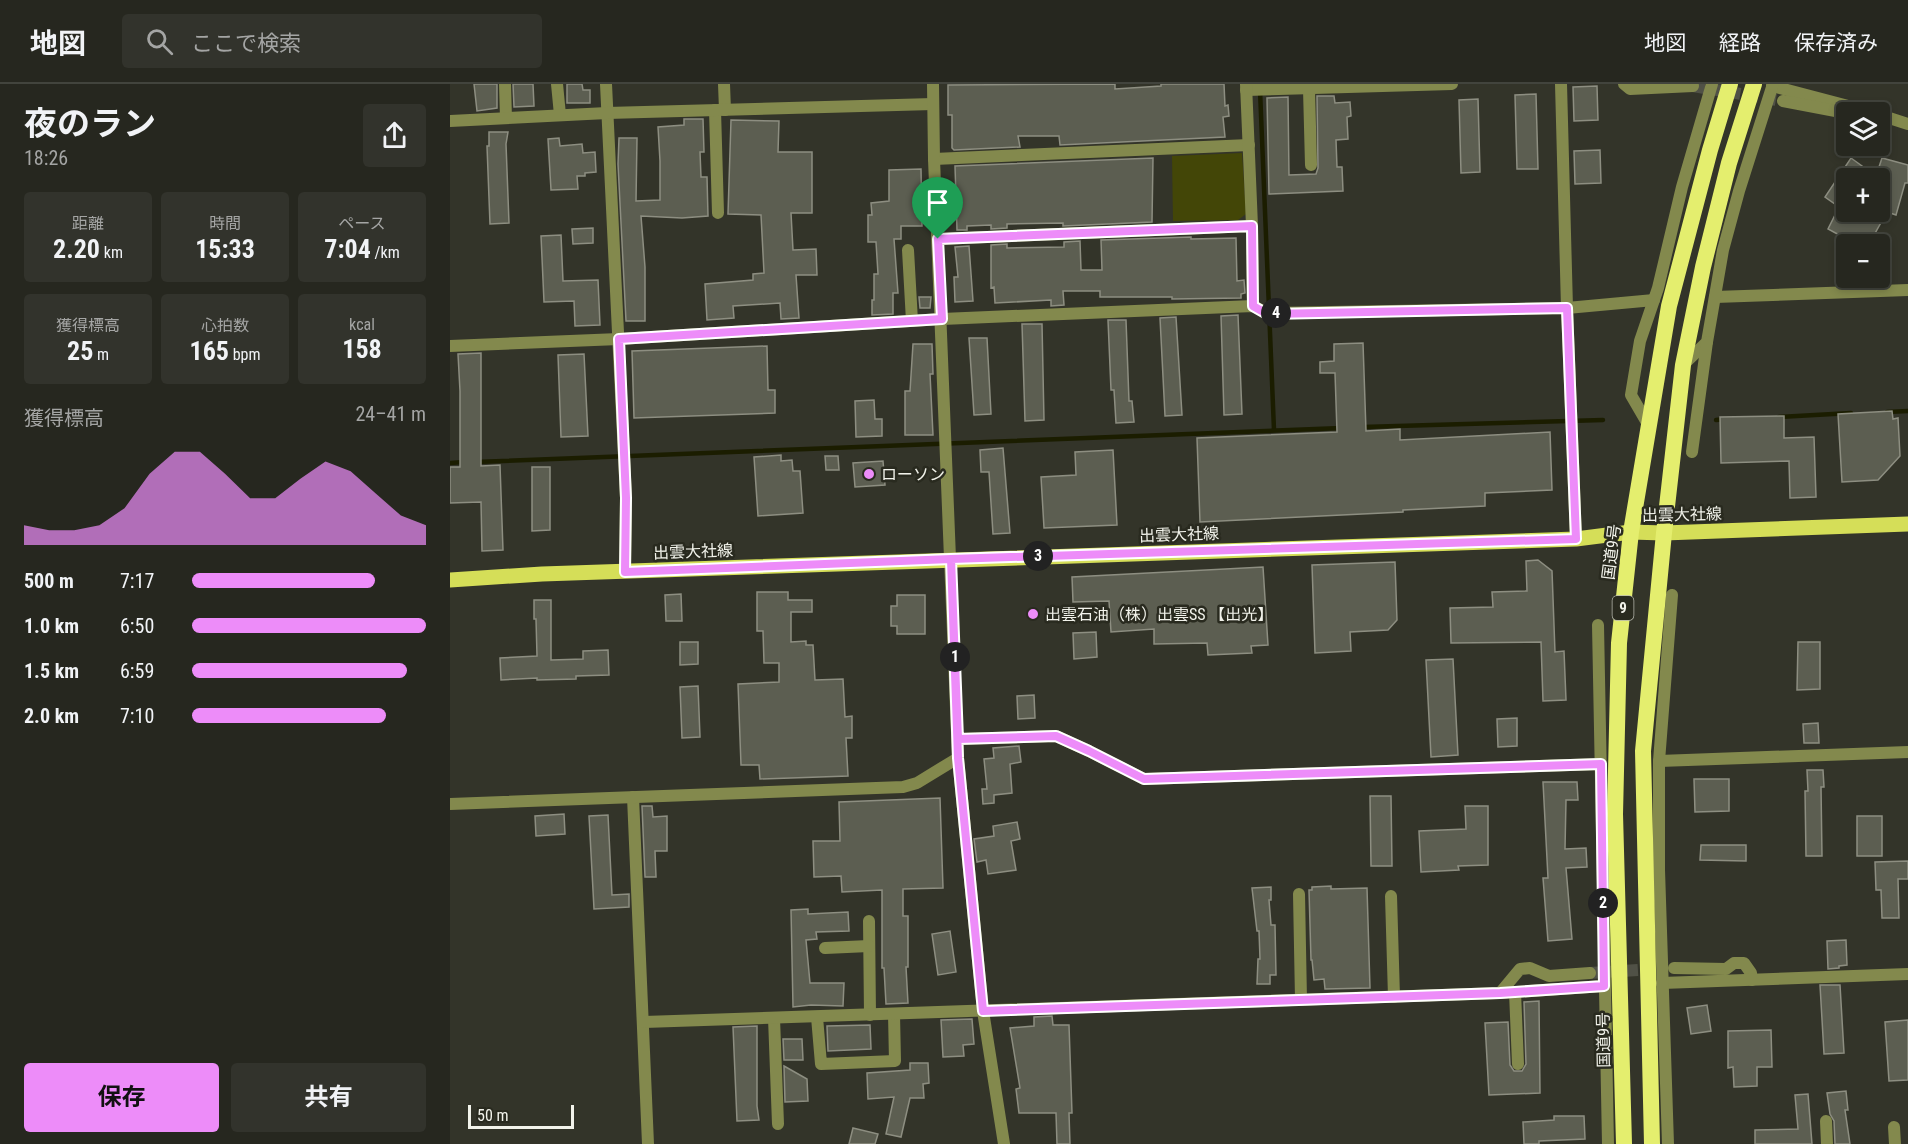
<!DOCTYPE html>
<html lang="ja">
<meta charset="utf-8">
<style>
body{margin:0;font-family:"Roboto Condensed","Noto Sans JP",sans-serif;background:#32332c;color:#f1f3f6;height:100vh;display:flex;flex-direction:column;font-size:22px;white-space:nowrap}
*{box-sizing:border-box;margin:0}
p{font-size:20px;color:#a4a5a4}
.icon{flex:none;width:33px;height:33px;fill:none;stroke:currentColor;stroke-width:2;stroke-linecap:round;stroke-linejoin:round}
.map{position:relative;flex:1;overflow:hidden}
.drawer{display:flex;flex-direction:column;background:#26271f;width:450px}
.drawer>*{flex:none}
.controls{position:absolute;left:1386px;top:18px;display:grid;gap:12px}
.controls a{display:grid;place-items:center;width:54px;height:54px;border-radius:6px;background:#26271f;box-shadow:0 3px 9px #0003,0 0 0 2px #42443d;font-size:30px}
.scale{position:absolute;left:18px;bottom:15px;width:106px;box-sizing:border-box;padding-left:6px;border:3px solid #f2f3eb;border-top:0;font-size:16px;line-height:21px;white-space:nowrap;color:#f2f3eb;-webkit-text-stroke:4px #292a1f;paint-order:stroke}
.pin{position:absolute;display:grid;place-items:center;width:51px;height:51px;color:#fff;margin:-62px -26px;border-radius:50% 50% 50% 0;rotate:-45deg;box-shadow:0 0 6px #0007}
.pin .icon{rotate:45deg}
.km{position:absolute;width:30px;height:30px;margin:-15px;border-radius:50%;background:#222;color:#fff;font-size:16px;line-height:30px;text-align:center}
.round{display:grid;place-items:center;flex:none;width:63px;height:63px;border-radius:6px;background:#32332c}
.head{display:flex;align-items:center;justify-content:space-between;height:102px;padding:0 24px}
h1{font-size:33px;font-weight:700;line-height:45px}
.metrics{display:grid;grid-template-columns:repeat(3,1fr);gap:9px;height:102px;padding:6px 24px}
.metrics div{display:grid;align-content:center;border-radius:6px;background:#32332c;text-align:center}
.metrics b{font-size:26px;font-weight:700}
.metrics small{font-size:16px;font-weight:400}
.metrics p{font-size:16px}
.chart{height:168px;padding:12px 24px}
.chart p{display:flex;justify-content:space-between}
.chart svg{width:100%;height:108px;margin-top:6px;fill:#ed8cf9;opacity:.7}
.cta{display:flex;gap:12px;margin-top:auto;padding:12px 24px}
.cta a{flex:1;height:69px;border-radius:6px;background:#ed8cf9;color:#111;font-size:24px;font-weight:700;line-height:69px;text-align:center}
.cta a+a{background:#32332c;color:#f1f3f6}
ul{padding:0 24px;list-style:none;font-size:20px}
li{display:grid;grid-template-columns:96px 72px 1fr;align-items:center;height:45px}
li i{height:15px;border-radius:8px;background:#ed8cf9}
header{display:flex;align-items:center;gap:36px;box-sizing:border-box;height:84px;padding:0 30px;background:#26271f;border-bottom:2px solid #42443d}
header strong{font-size:28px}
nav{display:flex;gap:33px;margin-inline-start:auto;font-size:21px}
.search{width:420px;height:54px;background:#32332c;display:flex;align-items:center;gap:15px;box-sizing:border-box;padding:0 21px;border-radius:6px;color:#a4a5a4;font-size:22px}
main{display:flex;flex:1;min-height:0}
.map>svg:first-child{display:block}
.green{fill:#434607}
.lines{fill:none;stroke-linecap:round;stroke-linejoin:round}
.stream{stroke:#1b1d00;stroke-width:4.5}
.building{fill:#5c5e51;stroke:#8d8e81;stroke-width:1.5;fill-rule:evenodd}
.minor-tunnel{stroke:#505146;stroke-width:12;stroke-dasharray:12 6;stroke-linecap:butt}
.minor{stroke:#83894d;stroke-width:12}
.tertiary{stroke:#83894d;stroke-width:12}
.primary{stroke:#d5de58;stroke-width:15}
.trunk{stroke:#e4ee6e;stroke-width:16}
.route-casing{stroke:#fff;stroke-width:12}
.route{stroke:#ed8cf9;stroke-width:8}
.poi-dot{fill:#ed8cf9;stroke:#292a1f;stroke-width:2}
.labels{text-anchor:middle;stroke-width:5;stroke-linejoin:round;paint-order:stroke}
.shield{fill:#292a1f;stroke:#b6b7ae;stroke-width:1.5}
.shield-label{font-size:15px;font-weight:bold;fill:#f2f3eb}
.poi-label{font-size:16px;fill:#f2f3eb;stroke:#292a1f;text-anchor:start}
.street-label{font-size:16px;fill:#f2f3eb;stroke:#292a1f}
</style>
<header>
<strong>地図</strong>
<div class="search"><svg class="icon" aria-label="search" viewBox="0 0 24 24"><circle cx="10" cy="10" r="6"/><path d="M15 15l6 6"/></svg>ここで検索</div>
<nav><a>地図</a><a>経路</a><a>保存済み</a></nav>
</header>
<main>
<section class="drawer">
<div class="head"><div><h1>夜のラン</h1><p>18:26</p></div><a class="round"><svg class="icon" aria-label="share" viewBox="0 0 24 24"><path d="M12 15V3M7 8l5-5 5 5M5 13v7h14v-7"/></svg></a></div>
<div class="metrics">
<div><p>距離</p><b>2.20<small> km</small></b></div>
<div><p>時間</p><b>15:33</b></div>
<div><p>ペース</p><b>7:04<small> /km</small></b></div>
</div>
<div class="metrics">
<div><p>獲得標高</p><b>25<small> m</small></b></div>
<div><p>心拍数</p><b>165<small> bpm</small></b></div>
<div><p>kcal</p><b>158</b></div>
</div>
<div class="chart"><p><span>獲得標高</span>24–41 m</p>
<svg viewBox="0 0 160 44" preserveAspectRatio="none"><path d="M0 44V36L10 38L20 38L30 36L40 29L50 15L60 6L70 6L80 15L90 25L100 25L110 17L120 10L130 14L140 23L150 32L160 36V44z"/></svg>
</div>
<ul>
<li><b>500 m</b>7:17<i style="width:78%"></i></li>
<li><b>1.0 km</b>6:50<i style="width:100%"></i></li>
<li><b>1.5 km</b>6:59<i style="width:92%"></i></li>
<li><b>2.0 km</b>7:10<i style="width:83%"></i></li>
</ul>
<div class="cta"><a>保存</a><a>共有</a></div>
</section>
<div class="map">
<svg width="1458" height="1060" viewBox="0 0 1458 1060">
<rect width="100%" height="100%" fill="#333429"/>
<polygon class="green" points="792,69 796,130 788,136 723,137 722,72"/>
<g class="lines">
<g class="stream">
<polyline points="810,6 824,346"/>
<polyline points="1437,328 1458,327"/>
<polyline points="1329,333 1401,329"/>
<polyline points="1266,336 1276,335"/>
<polyline points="913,343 1153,336"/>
<polyline points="25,378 892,344"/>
<polyline points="0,379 14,378"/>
</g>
</g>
<g class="building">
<polygon points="24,0 47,0 47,24 27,27"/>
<polygon points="63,0 83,0 84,22 64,23"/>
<polygon points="117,0 132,0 133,6 140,6 140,19 117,19"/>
<polygon points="665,0 665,5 711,2 711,0 774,0 775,22 778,21 779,32 773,33 775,53 610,61 609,52 568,52 570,63 504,66 502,64 502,31 498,31 498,1"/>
<polygon points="1147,2 1148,36 1124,37 1123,3"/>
<polygon points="1086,10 1088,85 1067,85 1065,11"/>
<polygon points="867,12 884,12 885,19 900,18 901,32 897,33 898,55 886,56 887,83 892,83 893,107 819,110 817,14 838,13 839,91 866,90 868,84"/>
<polygon points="1028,15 1030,88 1011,89 1009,16"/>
<polygon points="234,35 253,35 254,68 250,68 251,93 257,93 258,132 232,134 191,132 195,183 195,237 176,237 168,80 169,54 187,54 186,117 210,116 210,77 208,43 234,41"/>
<polygon points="281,36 329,37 328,68 362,68 362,129 341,129 343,166 366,165 367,191 346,191 349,234 331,235 330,219 283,222 284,234 257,236 255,200 303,196 303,190 314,189 311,131 278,130"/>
<polygon points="39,48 58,48 56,60 59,139 40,140 37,62 39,62"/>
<polygon points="109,54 110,62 132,60 133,69 145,68 146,88 135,89 135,92 127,92 128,105 101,106 98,55"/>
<polygon points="1150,66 1151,99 1125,100 1124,67"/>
<polygon points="703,74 702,138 613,142 613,139 557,140 557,144 541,145 541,141 517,142 517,146 507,146 505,82"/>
<path d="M1401,74L1426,92L1432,74L1458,81V99H1455L1446,131L1437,128L1419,160H1400L1391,156L1393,153L1378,145L1389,123L1375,113ZM1396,94H1430V125L1436,128H1396Z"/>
<polygon points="471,85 472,142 451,142 451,155 444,155 448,209 443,209 443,230 422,231 422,216 424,216 424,190 428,190 426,158 418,158 418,131 422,131 421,119 439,117 439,86"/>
<polygon points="143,144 143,159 123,160 122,145"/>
<polygon points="111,151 113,197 148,196 150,241 125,242 124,217 94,218 91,152"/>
<polygon points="741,153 741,155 786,154 787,197 794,196 795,209 791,210 791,214 722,215 722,213 650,213 650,207 613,207 614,221 601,222 601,216 545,219 544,203 541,204 541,161 557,160 557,164 614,163 614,158 630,157 631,186 652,186 651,156"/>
<polygon points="519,162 523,217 505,218 504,193 508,193 505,163"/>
<polygon points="469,213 481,213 480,224 470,224"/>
<polygon points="788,231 792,330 774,331 771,232"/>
<polygon points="726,233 732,331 715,332 710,234"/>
<polygon points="658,236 676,236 679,317 682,317 684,338 666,339 664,306 661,306"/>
<polygon points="572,240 592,240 594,336 575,337"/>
<polygon points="519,254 537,254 541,330 524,331"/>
<polygon points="913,259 916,347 950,345 950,356 1100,348 1102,406 1035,409 1035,422 953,426 953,428 750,438 747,354 887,348 885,289 870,289 870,278 884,277 884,260"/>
<polygon points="463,260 482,260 483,290 480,290 483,351 455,351 455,307 460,307"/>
<polygon points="317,262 318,306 325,306 325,329 184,334 182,267"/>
<polygon points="31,269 31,382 50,381 53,466 32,467 31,418 0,419 0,383 10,383 10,307 8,270"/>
<polygon points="134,270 138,352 111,353 108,271"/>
<polygon points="424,316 425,335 432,335 432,352 406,353 405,317"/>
<polygon points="1442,327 1443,335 1448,334 1450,372 1428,396 1392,398 1388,330"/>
<polygon points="1334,332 1334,354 1364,353 1366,413 1340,414 1339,377 1271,379 1270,333"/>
<polygon points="553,364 560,449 543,450 539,388 531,388 530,366"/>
<polygon points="663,366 667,441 594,444 591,393 626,391 625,368"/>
<polygon points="331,371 331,377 342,376 343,387 350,387 353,429 308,432 304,373"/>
<polygon points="375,372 388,372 389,386 376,386"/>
<polygon points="433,377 435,401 405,403 403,379"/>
<polygon points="82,383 100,383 100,446 82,447"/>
<polygon points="1088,476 1102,487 1105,568 1114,567 1116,616 1093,617 1091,558 1001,559 1000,524 1043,523 1042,508 1077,507 1076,477"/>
<polygon points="945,478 947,536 938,546 900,548 901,567 865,569 862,481"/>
<polygon points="813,483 818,561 801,562 802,569 758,571 757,559 704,560 704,545 661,548 659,517 623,518 622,493"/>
<polygon points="307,508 338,508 338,516 362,516 362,528 341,528 341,558 356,557 356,561 363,561 365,596 393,595 395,633 402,632 402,654 396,654 398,692 310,695 309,681 291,681 288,600 329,598 329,579 314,579 313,547 307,547"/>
<polygon points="231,510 232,537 216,537 215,511"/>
<polygon points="447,511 475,511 475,550 447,550 447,542 441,542 441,522 447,522"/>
<polygon points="84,516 101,516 101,576 133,575 133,567 158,566 159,591 126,592 126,595 87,596 87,594 51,596 50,574 87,572 86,535 84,535"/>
<polygon points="646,548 647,573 624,575 623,549"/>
<polygon points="230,558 248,558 248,580 230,581"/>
<polygon points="1348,558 1370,558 1370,605 1347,606"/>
<polygon points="1003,575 1008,671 981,673 976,576"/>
<polygon points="248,602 250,653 232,654 230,603"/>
<polygon points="584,611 585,634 568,635 567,612"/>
<polygon points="1067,634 1067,662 1048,663 1047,635"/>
<polygon points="1368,639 1369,659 1354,659 1353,640"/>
<polygon points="569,662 571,678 560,680 562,709 544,711 544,719 533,720 532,705 537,705 534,675 544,674 543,664"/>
<polygon points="1357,686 1373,686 1374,703 1371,703 1372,772 1356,772 1355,707 1358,707"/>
<polygon points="1244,695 1279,695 1279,727 1245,728"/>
<polygon points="1093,698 1127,698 1128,716 1116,716 1115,765 1136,764 1137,783 1116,784 1122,855 1098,857 1093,794 1098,794"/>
<polygon points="920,712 941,712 942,782 921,782"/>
<polygon points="490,714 493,804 453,805 453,832 458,832 458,883 456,883 458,919 436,920 434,884 432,884 432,806 392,808 391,792 364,793 363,757 390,757 389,718"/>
<polygon points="192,722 202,722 203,733 217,732 217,767 205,767 206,793 195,793"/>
<polygon points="1015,722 1038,722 1038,781 1008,782 1009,786 971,788 969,747 1016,745"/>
<polygon points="114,730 115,750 86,752 85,732"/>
<polygon points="158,731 162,811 179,810 179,823 144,825 139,732"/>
<rect x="1407" y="732" width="25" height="40"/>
<polygon points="567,738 570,755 561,757 566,786 538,790 536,776 527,778 524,755 544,752 543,742"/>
<polygon points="1251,761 1296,761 1296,777 1250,776"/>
<polygon points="1458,777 1458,795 1448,795 1449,834 1432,834 1431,806 1426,806 1425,778"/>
<polygon points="881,802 881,805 917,804 920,904 875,905 874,895 864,896 862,876 861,876 859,806 862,806 862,803"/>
<polygon points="821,803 821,816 819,816 821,841 825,841 826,891 820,891 820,900 807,900 808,875 810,875 809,847 807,847 802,804"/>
<polygon points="358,825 358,830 398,828 399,847 366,848 367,855 356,856 360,899 394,899 393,922 361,921 343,923 341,826"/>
<polygon points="500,847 506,888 488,891 482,850"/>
<polygon points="1396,856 1397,881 1389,882 1389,884 1378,885 1377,857"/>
<polygon points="1370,901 1390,901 1394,969 1374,970"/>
<polygon points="1089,917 1090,1009 1039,1011 1035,939 1058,938 1060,981 1064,987 1072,987 1076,980 1074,918"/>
<polygon points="1257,921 1261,947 1241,950 1237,924"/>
<polygon points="602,932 603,941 619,941 622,1029 619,1029 620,1060 607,1060 606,1029 569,1029 566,1005 570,1004 560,944 584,942 584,933"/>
<polygon points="522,935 524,960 513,961 514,972 493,973 491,936"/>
<polygon points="1458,936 1458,996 1439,997 1435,938"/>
<polygon points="420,941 421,965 378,967 377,942"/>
<polygon points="307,942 307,1022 309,1036 287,1037 283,943"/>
<polygon points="1321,946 1322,983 1307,983 1307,1002 1284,1003 1283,983 1278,984 1278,947"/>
<polygon points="333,955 352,955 353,976 334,976"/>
<polygon points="460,979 478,979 479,999 473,1000 474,1014 460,1014 451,1053 436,1050 444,1013 418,1015 417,989 460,986"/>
<polygon points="334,982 357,995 358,1017 335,1018"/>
<polygon points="1396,1007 1398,1026 1395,1026 1400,1060 1385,1060 1384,1037 1380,1030 1377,1009"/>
<polygon points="1358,1010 1362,1060 1305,1060 1305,1046 1348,1045 1345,1011"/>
<polygon points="1104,1032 1134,1032 1135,1055 1089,1057 1089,1060 1074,1060 1073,1038 1104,1036"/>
<polygon points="403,1044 428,1050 425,1060 399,1060"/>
</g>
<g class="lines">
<g class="minor-tunnel">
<polyline points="1243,2 1333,17"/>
<polyline points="1140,889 1204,885"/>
</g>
<g class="minor">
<polyline points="55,0 56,34"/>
<polyline points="107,0 110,31"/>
<polyline points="156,0 176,414 175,488"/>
<polyline points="274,0 275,26"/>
<polyline points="1111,0 1117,224 1126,455"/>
<polyline points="1174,0 1180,5 1243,2"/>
<polyline points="1322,2 1421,28"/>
<polyline points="859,5 861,81"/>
<polyline points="796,6 1002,0"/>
<polyline points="1333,17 1396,29"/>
<polyline points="265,26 268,129"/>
<polyline points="1430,31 1458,40"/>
<polyline points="0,37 157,29 483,20"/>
<polyline points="484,75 799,61"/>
<polyline points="488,155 802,142"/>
<polyline points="458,166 462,237"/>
<polyline points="1265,213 1458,206"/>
<polyline points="0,262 169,255 492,235 803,222 817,229 1117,224 1204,216"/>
<polyline points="1233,281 1257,258 1273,166 1289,107 1323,0"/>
<polyline points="1199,342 1181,311 1190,257 1208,204 1232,103 1262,0"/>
<polyline points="1242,368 1257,258"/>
<polyline points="1148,541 1158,1060"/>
<polyline points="508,655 606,652 639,667 694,695 1151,680"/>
<polyline points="183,713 198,1060"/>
<polyline points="0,720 453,703 467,699 508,674"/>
<polyline points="849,810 851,916"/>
<polyline points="941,812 944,913"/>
<polyline points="419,837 420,931"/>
<polyline points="375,864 419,862"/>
<polyline points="1224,884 1276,885 1284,879 1294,879 1301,889 1302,896"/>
<polyline points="1212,899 1458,890"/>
<polyline points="1065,908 1068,980"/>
<polyline points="1050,909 1070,885 1080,884 1099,892 1140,889"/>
<polyline points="367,933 371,980 445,977 444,930"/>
<polyline points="324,934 328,1040"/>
<polyline points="194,938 1050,909 1154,902"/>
<polyline points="1376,1037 1377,1060"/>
<polyline points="1444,1043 1445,1060"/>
<polyline points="1218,1060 1209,786 1209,677 1222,511"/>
</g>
<g class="tertiary">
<polyline points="483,0 484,75 508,674 533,927 554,1060"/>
<polyline points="796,0 802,142 803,222"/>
<polyline points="1209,677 1458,668"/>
</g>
<polyline class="primary" points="0,496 92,490 1126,455 1181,448 1214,449 1458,440"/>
<g class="trunk">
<polyline points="1174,1060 1165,730 1169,559 1181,448 1219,222 1260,66 1280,0"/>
<polyline points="1202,1060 1193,667 1214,449 1233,281 1253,183 1279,79 1304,0"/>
</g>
</g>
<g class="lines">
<g class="route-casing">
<polyline id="route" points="488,155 492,235 169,255 176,414 175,488 501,475 508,674 533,927 1050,909 1154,902 1151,680 694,695 639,667 606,652 508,655 501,475 1126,455 1117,224 817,230 803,222 802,142 488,155"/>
</g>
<use href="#route" class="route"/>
</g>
<g class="poi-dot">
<circle cx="419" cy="390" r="6"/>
<circle cx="583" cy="530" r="6"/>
</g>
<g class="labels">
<rect class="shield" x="1162.5" y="512" width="21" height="24" rx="4.5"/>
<g class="shield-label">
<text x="1173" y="529">9</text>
</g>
<g class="poi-label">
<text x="431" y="396">ローソン</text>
<text x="595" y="536">出雲石油（株）出雲SS 【出光】</text>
</g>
<g class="street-label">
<text transform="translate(1232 430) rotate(-1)" y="6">出雲大社線</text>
<text transform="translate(729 450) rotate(-2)" y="6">出雲大社線</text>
<text transform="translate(243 467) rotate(-2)" y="6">出雲大社線</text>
<text transform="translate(1161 468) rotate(-83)" y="6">国道9号</text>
<text transform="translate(1153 956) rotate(-91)" y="6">国道9号</text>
</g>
</g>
</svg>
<div class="controls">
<a><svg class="icon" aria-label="layers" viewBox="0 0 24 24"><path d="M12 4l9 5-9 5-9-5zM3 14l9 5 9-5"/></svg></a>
<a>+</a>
<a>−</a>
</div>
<div class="scale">50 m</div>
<div class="pin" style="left:488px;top:155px;background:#1e9e55"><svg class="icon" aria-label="arrive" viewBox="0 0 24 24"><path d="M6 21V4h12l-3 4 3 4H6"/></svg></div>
<b class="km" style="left:505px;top:573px">1</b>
<b class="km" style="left:1153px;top:819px">2</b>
<b class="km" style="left:588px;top:472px">3</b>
<b class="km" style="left:826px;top:229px">4</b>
</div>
</main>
